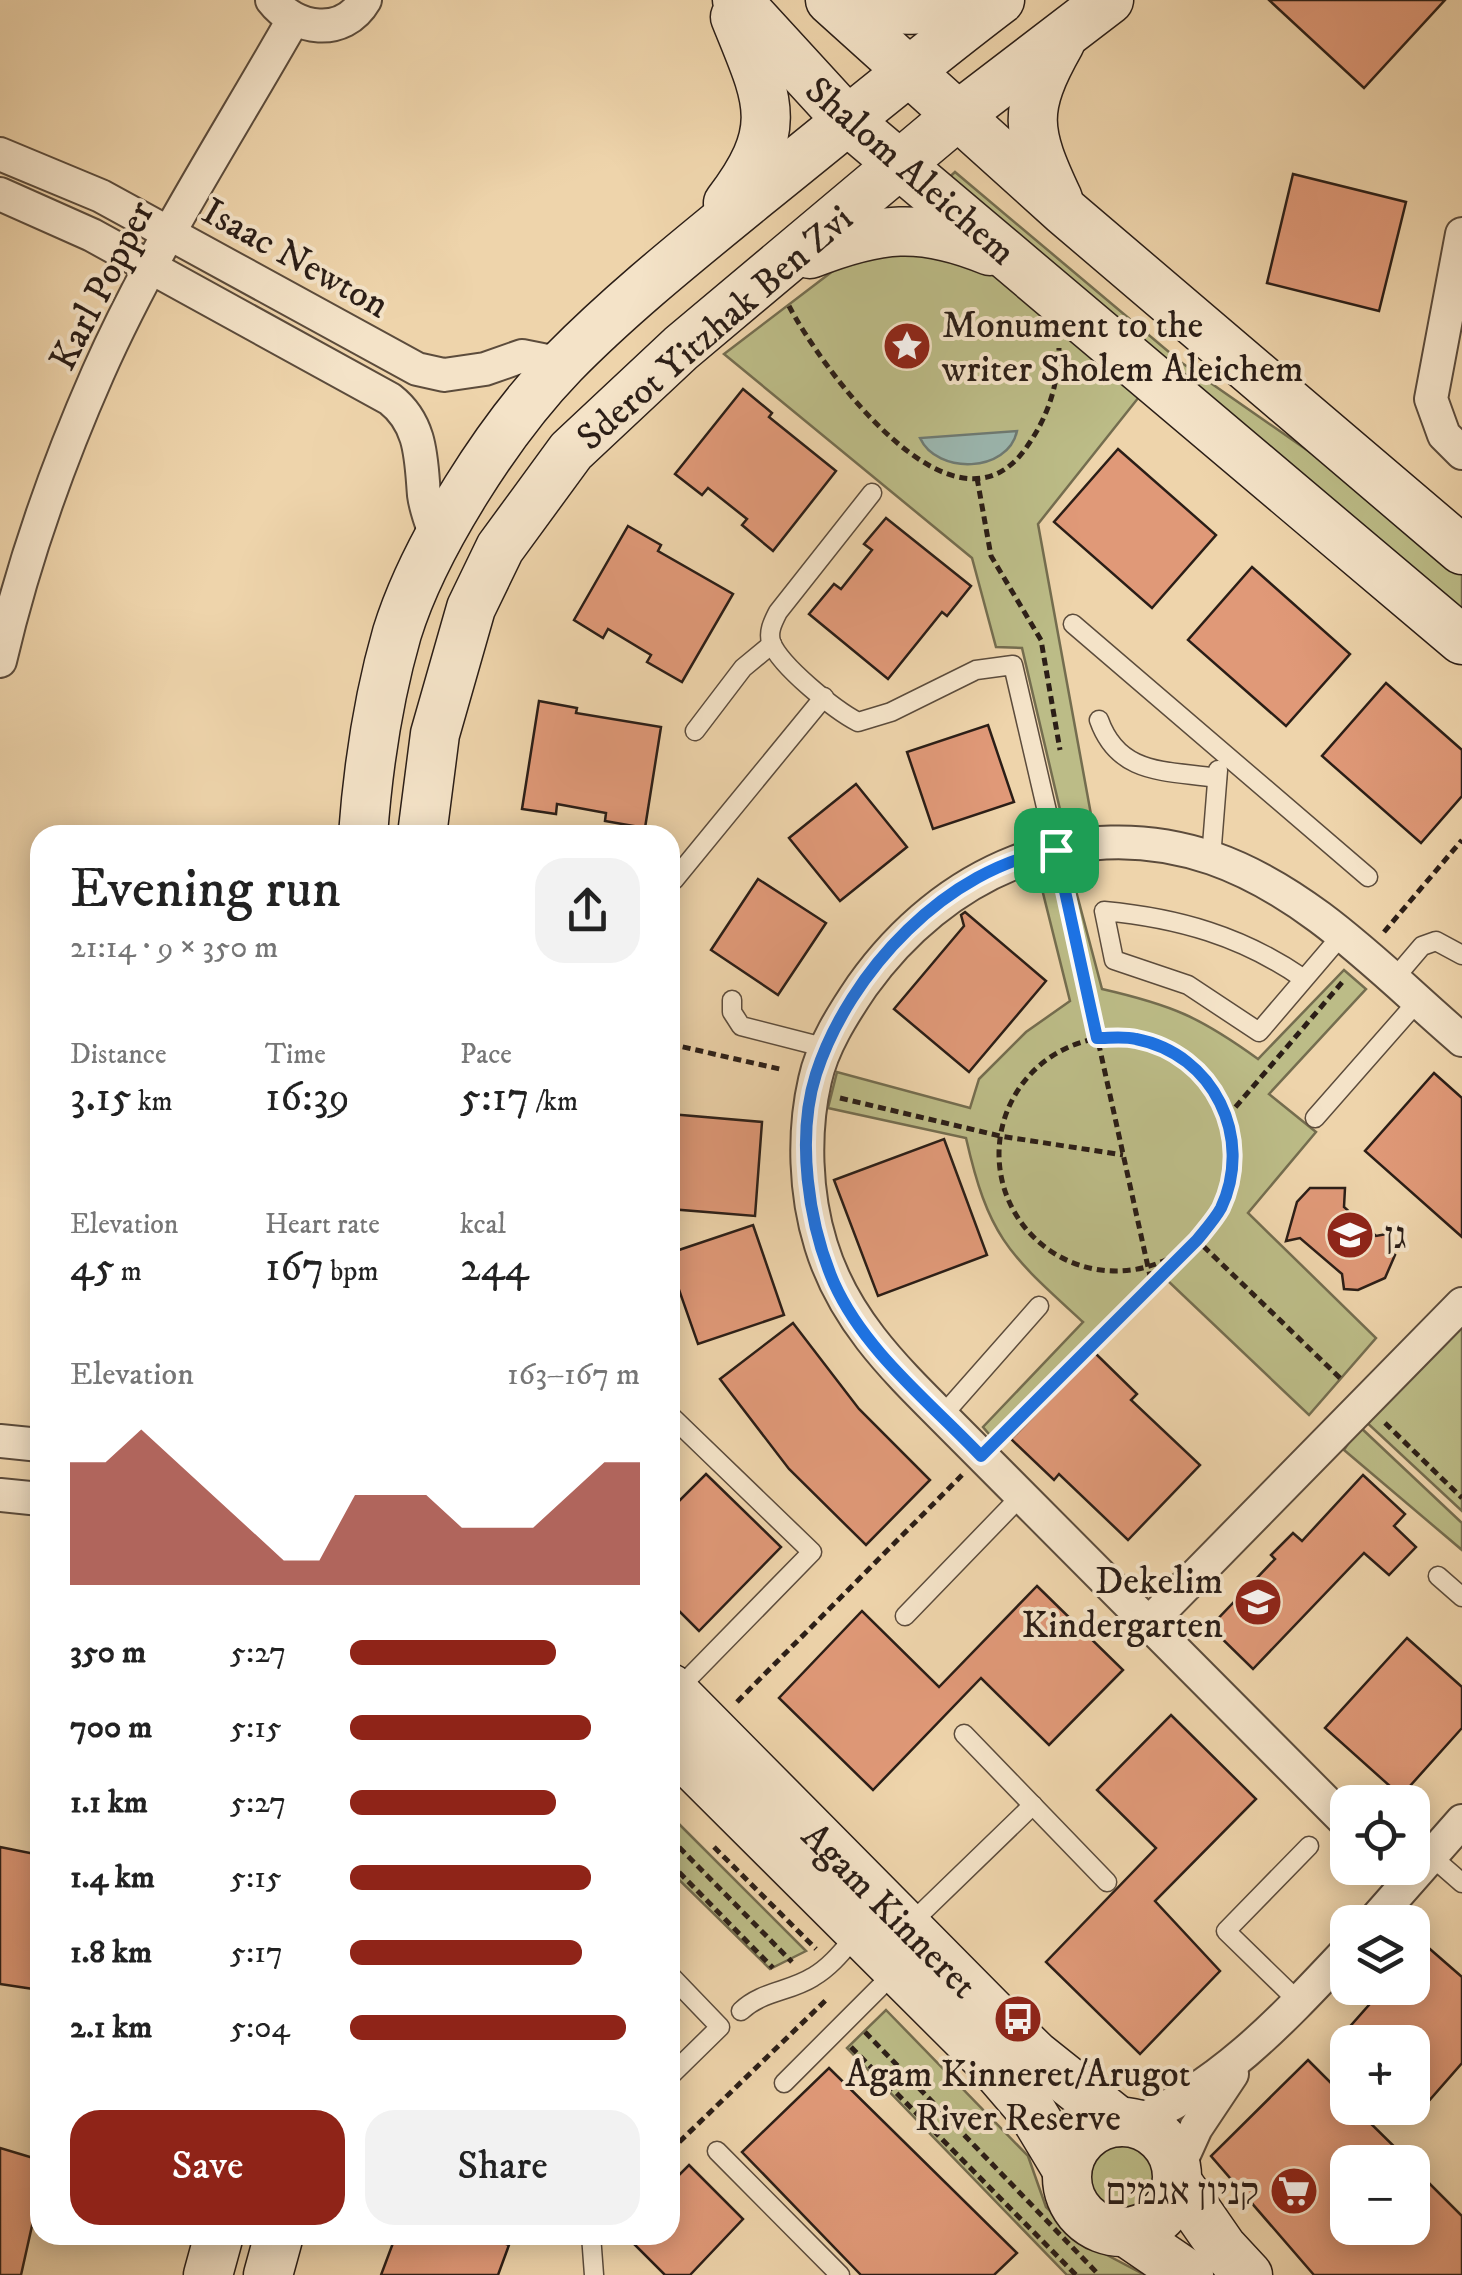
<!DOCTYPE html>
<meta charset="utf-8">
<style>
body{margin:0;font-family:"IM FELL DW Pica","Frank Ruhl Libre",serif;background:#f2f2f2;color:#222;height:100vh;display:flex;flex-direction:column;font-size:38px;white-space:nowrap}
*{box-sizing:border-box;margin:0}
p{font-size:32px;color:#767676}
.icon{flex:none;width:55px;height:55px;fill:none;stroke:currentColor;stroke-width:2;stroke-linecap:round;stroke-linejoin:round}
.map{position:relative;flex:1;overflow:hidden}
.side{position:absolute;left:30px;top:825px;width:650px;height:1420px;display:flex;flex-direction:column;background:#fff;border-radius:30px;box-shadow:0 5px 25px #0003}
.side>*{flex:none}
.tools{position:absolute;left:1330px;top:1785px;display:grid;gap:20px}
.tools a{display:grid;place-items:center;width:100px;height:100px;border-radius:20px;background:#fff;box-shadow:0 5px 25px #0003;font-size:50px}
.pin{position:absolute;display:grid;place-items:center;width:85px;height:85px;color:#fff;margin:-42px;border-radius:20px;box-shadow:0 5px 15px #0006}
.round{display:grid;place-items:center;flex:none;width:105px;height:105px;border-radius:30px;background:#f2f2f2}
.headline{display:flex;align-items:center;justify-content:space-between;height:170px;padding:0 40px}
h1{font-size:55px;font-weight:600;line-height:75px}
.figures{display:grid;grid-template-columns:repeat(3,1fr);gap:15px;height:170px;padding:10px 40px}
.figures div{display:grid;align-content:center}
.figures b{font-size:42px;font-weight:600}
.figures small{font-size:28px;font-weight:400}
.figures p{font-size:28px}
.chart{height:280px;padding:20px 40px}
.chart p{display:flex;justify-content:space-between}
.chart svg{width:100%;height:180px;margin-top:10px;fill:#8f2418;opacity:.7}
.cta{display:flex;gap:20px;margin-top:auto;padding:20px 40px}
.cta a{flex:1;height:115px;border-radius:30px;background:#8f2418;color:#fff;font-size:40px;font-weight:600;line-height:115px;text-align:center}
.cta a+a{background:#f2f2f2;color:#222}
ul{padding:0 40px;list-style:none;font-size:32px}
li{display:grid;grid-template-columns:160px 120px 1fr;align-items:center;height:75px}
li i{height:25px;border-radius:12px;background:#8f2418}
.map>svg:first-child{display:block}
.green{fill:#bcbc87;stroke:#746d4f;stroke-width:2.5}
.water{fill:#9bb7b0;stroke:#6e7a73;stroke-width:2.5}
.building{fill:#e09978;stroke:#2b1e17;stroke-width:2.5}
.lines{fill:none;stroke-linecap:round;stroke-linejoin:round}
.lane-casing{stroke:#5c4c3c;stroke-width:21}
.street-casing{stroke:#5c4c3c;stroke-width:36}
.secondary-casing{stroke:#2b1e17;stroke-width:51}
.path{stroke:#2b1e17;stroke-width:5;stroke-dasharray:8 5;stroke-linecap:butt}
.lane{stroke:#f4e3c8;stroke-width:18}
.street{stroke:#f4e3c8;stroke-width:32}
.secondary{stroke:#f4e3c8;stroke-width:48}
.route-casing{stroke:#fff;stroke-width:20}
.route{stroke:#1a73e8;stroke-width:12}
.labels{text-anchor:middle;stroke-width:8;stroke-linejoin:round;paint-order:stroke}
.street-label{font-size:38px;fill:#2b1e17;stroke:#f4e3c8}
.poi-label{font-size:38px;fill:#2b1e17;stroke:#f4e3c8;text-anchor:start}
</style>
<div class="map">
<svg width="1462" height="2275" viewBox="0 0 1462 2275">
<rect width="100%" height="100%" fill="#eed4ab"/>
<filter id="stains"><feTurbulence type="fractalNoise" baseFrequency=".002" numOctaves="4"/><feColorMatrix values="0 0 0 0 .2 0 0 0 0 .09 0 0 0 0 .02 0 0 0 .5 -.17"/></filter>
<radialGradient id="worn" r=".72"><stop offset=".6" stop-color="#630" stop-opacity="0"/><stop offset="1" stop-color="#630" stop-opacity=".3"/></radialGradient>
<g class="green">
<polygon points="955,172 1182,363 1383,503 1462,569 1462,615 944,182"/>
<polygon points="914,244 1003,278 1139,397 1038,524 1094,831 1066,835 1022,648 996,647 972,558 724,354 850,258"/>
<path d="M1071,872L1102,989C1172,1005 1200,1017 1258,1059L1344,970L1366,989L1269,1094L1316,1132L1248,1213L1376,1338L1309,1415L1166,1279L999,1446L983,1427L1083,1322C1009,1254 989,1239 966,1138L828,1108L837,1072L970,1108L979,1079L1026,1032L1070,1001L1040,881Z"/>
<polygon points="1462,1313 1462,1511 1363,1419"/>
<polygon points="1359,1426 1462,1523 1462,1550 1344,1450"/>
<polygon points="670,1815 806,1951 770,1969 670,1871"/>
<polygon points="886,2010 1028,2156 1046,2207 1064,2224 1090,2246 1145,2275 1067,2275 847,2048"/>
<circle cx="1124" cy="2174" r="43"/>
</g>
<path class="water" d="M1017,431C1008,473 937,475 920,438Z"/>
<g class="building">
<polygon points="1269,0 1445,0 1364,88"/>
<polygon points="1293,174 1406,202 1379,311 1267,283"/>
<polygon points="743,389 772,413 769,417 836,471 773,551 742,525 747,519 708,488 702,495 675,474"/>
<polygon points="1118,449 1216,535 1152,608 1054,522"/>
<polygon points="886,518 971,586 947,616 942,612 888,679 809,614 834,584 841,589 872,550 864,544"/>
<polygon points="628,526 661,545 658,551 733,594 682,682 647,662 651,655 608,629 603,638 574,620"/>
<polygon points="1252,567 1350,654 1286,726 1188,640"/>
<polygon points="1386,683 1462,750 1462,796 1421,843 1322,756"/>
<polygon points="539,701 577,708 576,713 661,727 645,828 605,821 606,813 557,804 556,814 522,809"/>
<polygon points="988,725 1014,802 933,829 907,752"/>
<polygon points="856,784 907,847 840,901 789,838"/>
<polygon points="758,879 826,923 778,995 711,950"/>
<polygon points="965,912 1046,981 969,1072 894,1009 964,926 961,915"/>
<polygon points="1434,1073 1462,1098 1462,1237 1365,1151"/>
<polygon points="670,1114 762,1122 755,1216 670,1209"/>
<polygon points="944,1139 987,1255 878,1296 834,1180"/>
<polygon points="1310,1188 1345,1188 1344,1207 1376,1236 1392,1233 1392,1253 1395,1255 1385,1278 1358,1290 1344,1289 1342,1274 1300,1238 1286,1241 1297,1202"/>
<polygon points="753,1225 784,1315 698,1344 670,1264 670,1253"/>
<polygon points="793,1323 859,1409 930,1480 866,1545 789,1469 720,1379"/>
<polygon points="1095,1353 1137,1394 1131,1400 1200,1465 1128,1540 1059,1474 1054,1480 1011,1439"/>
<polygon points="706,1474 781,1547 699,1631 670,1602 670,1510"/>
<polygon points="1363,1475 1405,1514 1394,1526 1416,1547 1389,1575 1364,1553 1253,1669 1210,1627 1275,1559 1271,1555 1293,1533 1302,1541"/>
<polygon points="1037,1586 1123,1670 1049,1745 981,1678 873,1790 779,1698 862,1611 939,1687"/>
<polygon points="1407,1638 1462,1687 1462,1728 1401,1796 1325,1728"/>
<polygon points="1171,1715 1256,1799 1155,1901 1220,1971 1140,2054 1046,1962 1156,1848 1097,1790"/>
<polygon points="0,1847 40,1855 40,1990 0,1984"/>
<polygon points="1423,1943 1462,1977 1462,2063 1427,2103 1412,2091 1412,2042 1358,2042 1346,2031 1384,1988 1412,1988 1412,1956"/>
<polygon points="1308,2060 1348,2100 1348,2108 1355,2108 1410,2162 1348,2162 1348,2228 1412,2228 1412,2166 1462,2216 1462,2275 1314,2275 1211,2156"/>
<polygon points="829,2068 1017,2253 994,2275 861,2275 742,2152"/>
<polygon points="0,2148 40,2160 40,2190 21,2275 0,2275"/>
<polygon points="689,2165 743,2219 690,2275 665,2275 625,2235 670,2235 670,2184"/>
<polygon points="396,2235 482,2235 509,2245 498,2275 381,2275"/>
</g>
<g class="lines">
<g class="lane-casing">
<g id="lane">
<path d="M872,493L778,612C773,622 768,631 771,642C780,666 835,710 858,722L891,712L976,670L1013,665L1056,850"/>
<polyline points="1073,624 1368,877"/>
<path d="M1099,720C1119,776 1166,770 1217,778"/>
<polyline points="695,731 743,668 772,644"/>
<polyline points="1211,858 1218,770"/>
<polyline points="674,880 824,697"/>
<path d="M1304,979C1242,936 1178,918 1104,911L1114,960L1188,985L1259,1032L1341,936"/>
<polyline points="1393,980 1422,946 1436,941 1462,955"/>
<polyline points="732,1000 732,1012 741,1026 827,1048"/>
<polyline points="1315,1118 1417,1002"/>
<polyline points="670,1415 812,1552 677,1690"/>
<polyline points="942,1416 1039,1306"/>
<polyline points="1438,1576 1462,1597"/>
<polyline points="905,1616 1021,1496"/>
<polyline points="964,1734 1107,1882"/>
<polyline points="1431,1856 1462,1883"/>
<polyline points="908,1926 1033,1805"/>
<polyline points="670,1975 720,2027 670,2076"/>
<polyline points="1299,2002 1226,1931 1309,1846"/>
<path d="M741,2011C762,1991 789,1992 813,1977C832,1966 845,1948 859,1932"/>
<polyline points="784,2083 897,1970"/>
<polyline points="717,2151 840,2275"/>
<polyline points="591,2235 594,2275"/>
</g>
</g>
<g class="street-casing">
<g id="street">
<path d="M272,0C295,30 343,38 365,0"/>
<polyline points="0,154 101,196 417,369 444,375 485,369 522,356 562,364"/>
<path d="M0,194L92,235L390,399C422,424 421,459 424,495C426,511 433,527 438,542"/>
<polyline points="1462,234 1431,399 1444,435 1462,453"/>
<path d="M0,661C23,562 57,466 98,373C152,251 227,136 293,20"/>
<polyline points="0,1441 40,1445"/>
<polyline points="0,1495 40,1499"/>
<polyline points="1148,1624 1462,1304"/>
<path d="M1348,1824L942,1416C891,1365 843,1317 821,1245C805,1194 803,1132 815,1080C822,1047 843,1014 862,986C943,872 1075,812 1212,858C1310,892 1385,974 1462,1040"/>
<polyline points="1373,1922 1462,1821"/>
<path d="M1131,2124C1219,2089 1284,2018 1348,1950"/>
<polyline points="1177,2170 1196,2128 1232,2074"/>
</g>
</g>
<g class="secondary-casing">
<g id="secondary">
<polyline points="737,0 848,121 1462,640"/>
<polyline points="830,0 1064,211 1462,550"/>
<path d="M849,0C891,15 933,11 975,0"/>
<path d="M1058,199C1026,131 1022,110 1060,43"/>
<path d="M728,203C786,127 768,99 735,17"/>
<path d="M810,254C879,227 920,222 990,251"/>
<path d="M363,835C368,767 378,699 397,633C424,546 499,429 563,363C623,302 691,248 757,194C838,129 917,63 1000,0"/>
<polyline points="422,835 435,734 471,608 500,548 571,451 681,348 956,117 1109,0"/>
<polyline points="670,1688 992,2013 1035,2055 1119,2122"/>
<polyline points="670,1743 988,2060 1031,2110 1067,2170"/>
<circle cx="1122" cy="2177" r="55"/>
<polyline points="1177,2182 1222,2247 1248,2275"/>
<polyline points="1126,2232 1189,2275"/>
<polyline points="208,2275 219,2235"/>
<polyline points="268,2275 279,2235"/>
</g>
</g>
<g class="path">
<path d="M789,306C821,367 953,551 1026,448C1048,417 1058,386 1059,348"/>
<polyline points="977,478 991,556 1041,640 1060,750"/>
<polyline points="1062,878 1152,1285"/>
<polyline points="1384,932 1462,840"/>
<circle cx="1116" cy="1154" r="117"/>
<polyline points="670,1044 784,1070"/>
<polyline points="840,1098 1000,1136 1123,1155"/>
<polyline points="1227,1117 1345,979"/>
<polyline points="1385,1423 1462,1498"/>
<polyline points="1001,1436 1197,1240 1342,1380"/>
<polyline points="737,1702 962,1475"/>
<polyline points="670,1838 792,1962"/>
<polyline points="714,1847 816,1949"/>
<polyline points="670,1863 773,1968"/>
<polyline points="865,2032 1099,2275"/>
<polyline points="851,2047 1076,2275"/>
<polyline points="670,2151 826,2000"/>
</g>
<use href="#lane" class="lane"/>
<use href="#street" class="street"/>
<use href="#secondary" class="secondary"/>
</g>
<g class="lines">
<g class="route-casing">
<path id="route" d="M1056,850L1097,1038C1110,1038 1124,1036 1136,1039C1214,1054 1254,1138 1221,1208C1215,1219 1205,1230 1197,1240L981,1456C930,1402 865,1352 834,1283C808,1223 796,1137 816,1074C849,972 947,867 1056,850Z"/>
</g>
<use href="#route" class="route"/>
</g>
<defs>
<g id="sight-disc" transform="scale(2.5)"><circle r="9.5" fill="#8f2418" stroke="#f4e3c8"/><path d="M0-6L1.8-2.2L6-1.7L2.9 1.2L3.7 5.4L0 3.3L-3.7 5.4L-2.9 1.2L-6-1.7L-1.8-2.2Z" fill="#fff"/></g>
<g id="school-disc" transform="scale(2.5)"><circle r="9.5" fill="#8f2418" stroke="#f4e3c8"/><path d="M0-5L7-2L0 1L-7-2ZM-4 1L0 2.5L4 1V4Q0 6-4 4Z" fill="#fff"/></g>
<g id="bus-disc" transform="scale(2.5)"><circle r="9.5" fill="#8f2418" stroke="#f4e3c8"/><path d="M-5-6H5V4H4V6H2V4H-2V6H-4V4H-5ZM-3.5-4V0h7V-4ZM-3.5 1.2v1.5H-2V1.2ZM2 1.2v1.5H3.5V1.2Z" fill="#fff"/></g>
<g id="supermarket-disc" transform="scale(2.5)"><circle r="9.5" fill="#8f2418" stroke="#f4e3c8"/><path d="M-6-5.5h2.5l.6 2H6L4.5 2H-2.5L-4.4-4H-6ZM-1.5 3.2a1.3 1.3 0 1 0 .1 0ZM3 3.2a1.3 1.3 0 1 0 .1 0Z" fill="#fff"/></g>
</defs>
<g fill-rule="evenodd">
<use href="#sight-disc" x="907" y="346"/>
<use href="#school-disc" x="1350" y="1235"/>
<use href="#school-disc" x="1258" y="1602"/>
<use href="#bus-disc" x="1018" y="2019"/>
<use href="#supermarket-disc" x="1294" y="2191"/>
</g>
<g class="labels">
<g class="street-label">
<text transform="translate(911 170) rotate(41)" y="13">Shalom Aleichem</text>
<text transform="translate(296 257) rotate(29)" y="13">Isaac Newton</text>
<text transform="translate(101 285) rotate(-63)" y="13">Karl Popper</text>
<text transform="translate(714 327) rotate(-41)" y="13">Sderot Yitzhak Ben Zvi</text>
<text transform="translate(890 1910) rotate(45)" y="13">Agam Kinneret</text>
</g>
<g class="poi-label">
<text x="942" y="337">Monument to the<tspan x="942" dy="44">writer Sholem Aleichem</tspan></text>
<text x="1385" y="1248">גן</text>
<text x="1223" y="1593" text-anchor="end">Dekelim<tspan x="1223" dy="44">Kindergarten</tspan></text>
<text x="1018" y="2086" text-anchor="middle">Agam Kinneret/Arugot<tspan x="1018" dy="44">River Reserve</tspan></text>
<text x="1259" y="2204" text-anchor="end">קניון אגמים</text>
</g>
</g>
<rect width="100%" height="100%" filter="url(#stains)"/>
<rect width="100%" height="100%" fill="url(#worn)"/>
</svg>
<div class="tools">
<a><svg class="icon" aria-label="locate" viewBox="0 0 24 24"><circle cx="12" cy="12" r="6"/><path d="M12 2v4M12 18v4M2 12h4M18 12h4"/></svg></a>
<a><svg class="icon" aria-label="layers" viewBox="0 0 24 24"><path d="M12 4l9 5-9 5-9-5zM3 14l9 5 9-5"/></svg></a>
<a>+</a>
<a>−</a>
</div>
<div class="pin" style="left:1056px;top:850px;background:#1e9e55"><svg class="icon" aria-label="arrive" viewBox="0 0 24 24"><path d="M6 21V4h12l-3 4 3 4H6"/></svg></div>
<section class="side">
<div class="headline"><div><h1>Evening run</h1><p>21:14 · 9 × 350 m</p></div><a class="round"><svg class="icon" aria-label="share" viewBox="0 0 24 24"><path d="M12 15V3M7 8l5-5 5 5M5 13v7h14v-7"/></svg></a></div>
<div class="figures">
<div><p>Distance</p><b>3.15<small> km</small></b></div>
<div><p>Time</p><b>16:39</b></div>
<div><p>Pace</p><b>5:17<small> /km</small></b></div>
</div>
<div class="figures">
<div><p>Elevation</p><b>45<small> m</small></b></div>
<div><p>Heart rate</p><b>167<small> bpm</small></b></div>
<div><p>kcal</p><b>244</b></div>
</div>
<div class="chart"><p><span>Elevation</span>163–167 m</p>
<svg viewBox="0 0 160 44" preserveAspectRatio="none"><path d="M0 44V14L10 14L20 6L30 14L40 22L50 30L60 38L70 38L80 22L90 22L100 22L110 30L120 30L130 30L140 22L150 14L160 14V44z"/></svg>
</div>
<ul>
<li><b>350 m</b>5:27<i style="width:71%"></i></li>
<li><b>700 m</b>5:15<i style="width:83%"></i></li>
<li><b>1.1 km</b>5:27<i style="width:71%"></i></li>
<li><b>1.4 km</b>5:15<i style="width:83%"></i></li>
<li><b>1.8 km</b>5:17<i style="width:80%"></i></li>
<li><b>2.1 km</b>5:04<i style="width:95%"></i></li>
</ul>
<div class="cta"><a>Save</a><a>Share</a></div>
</section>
</div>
